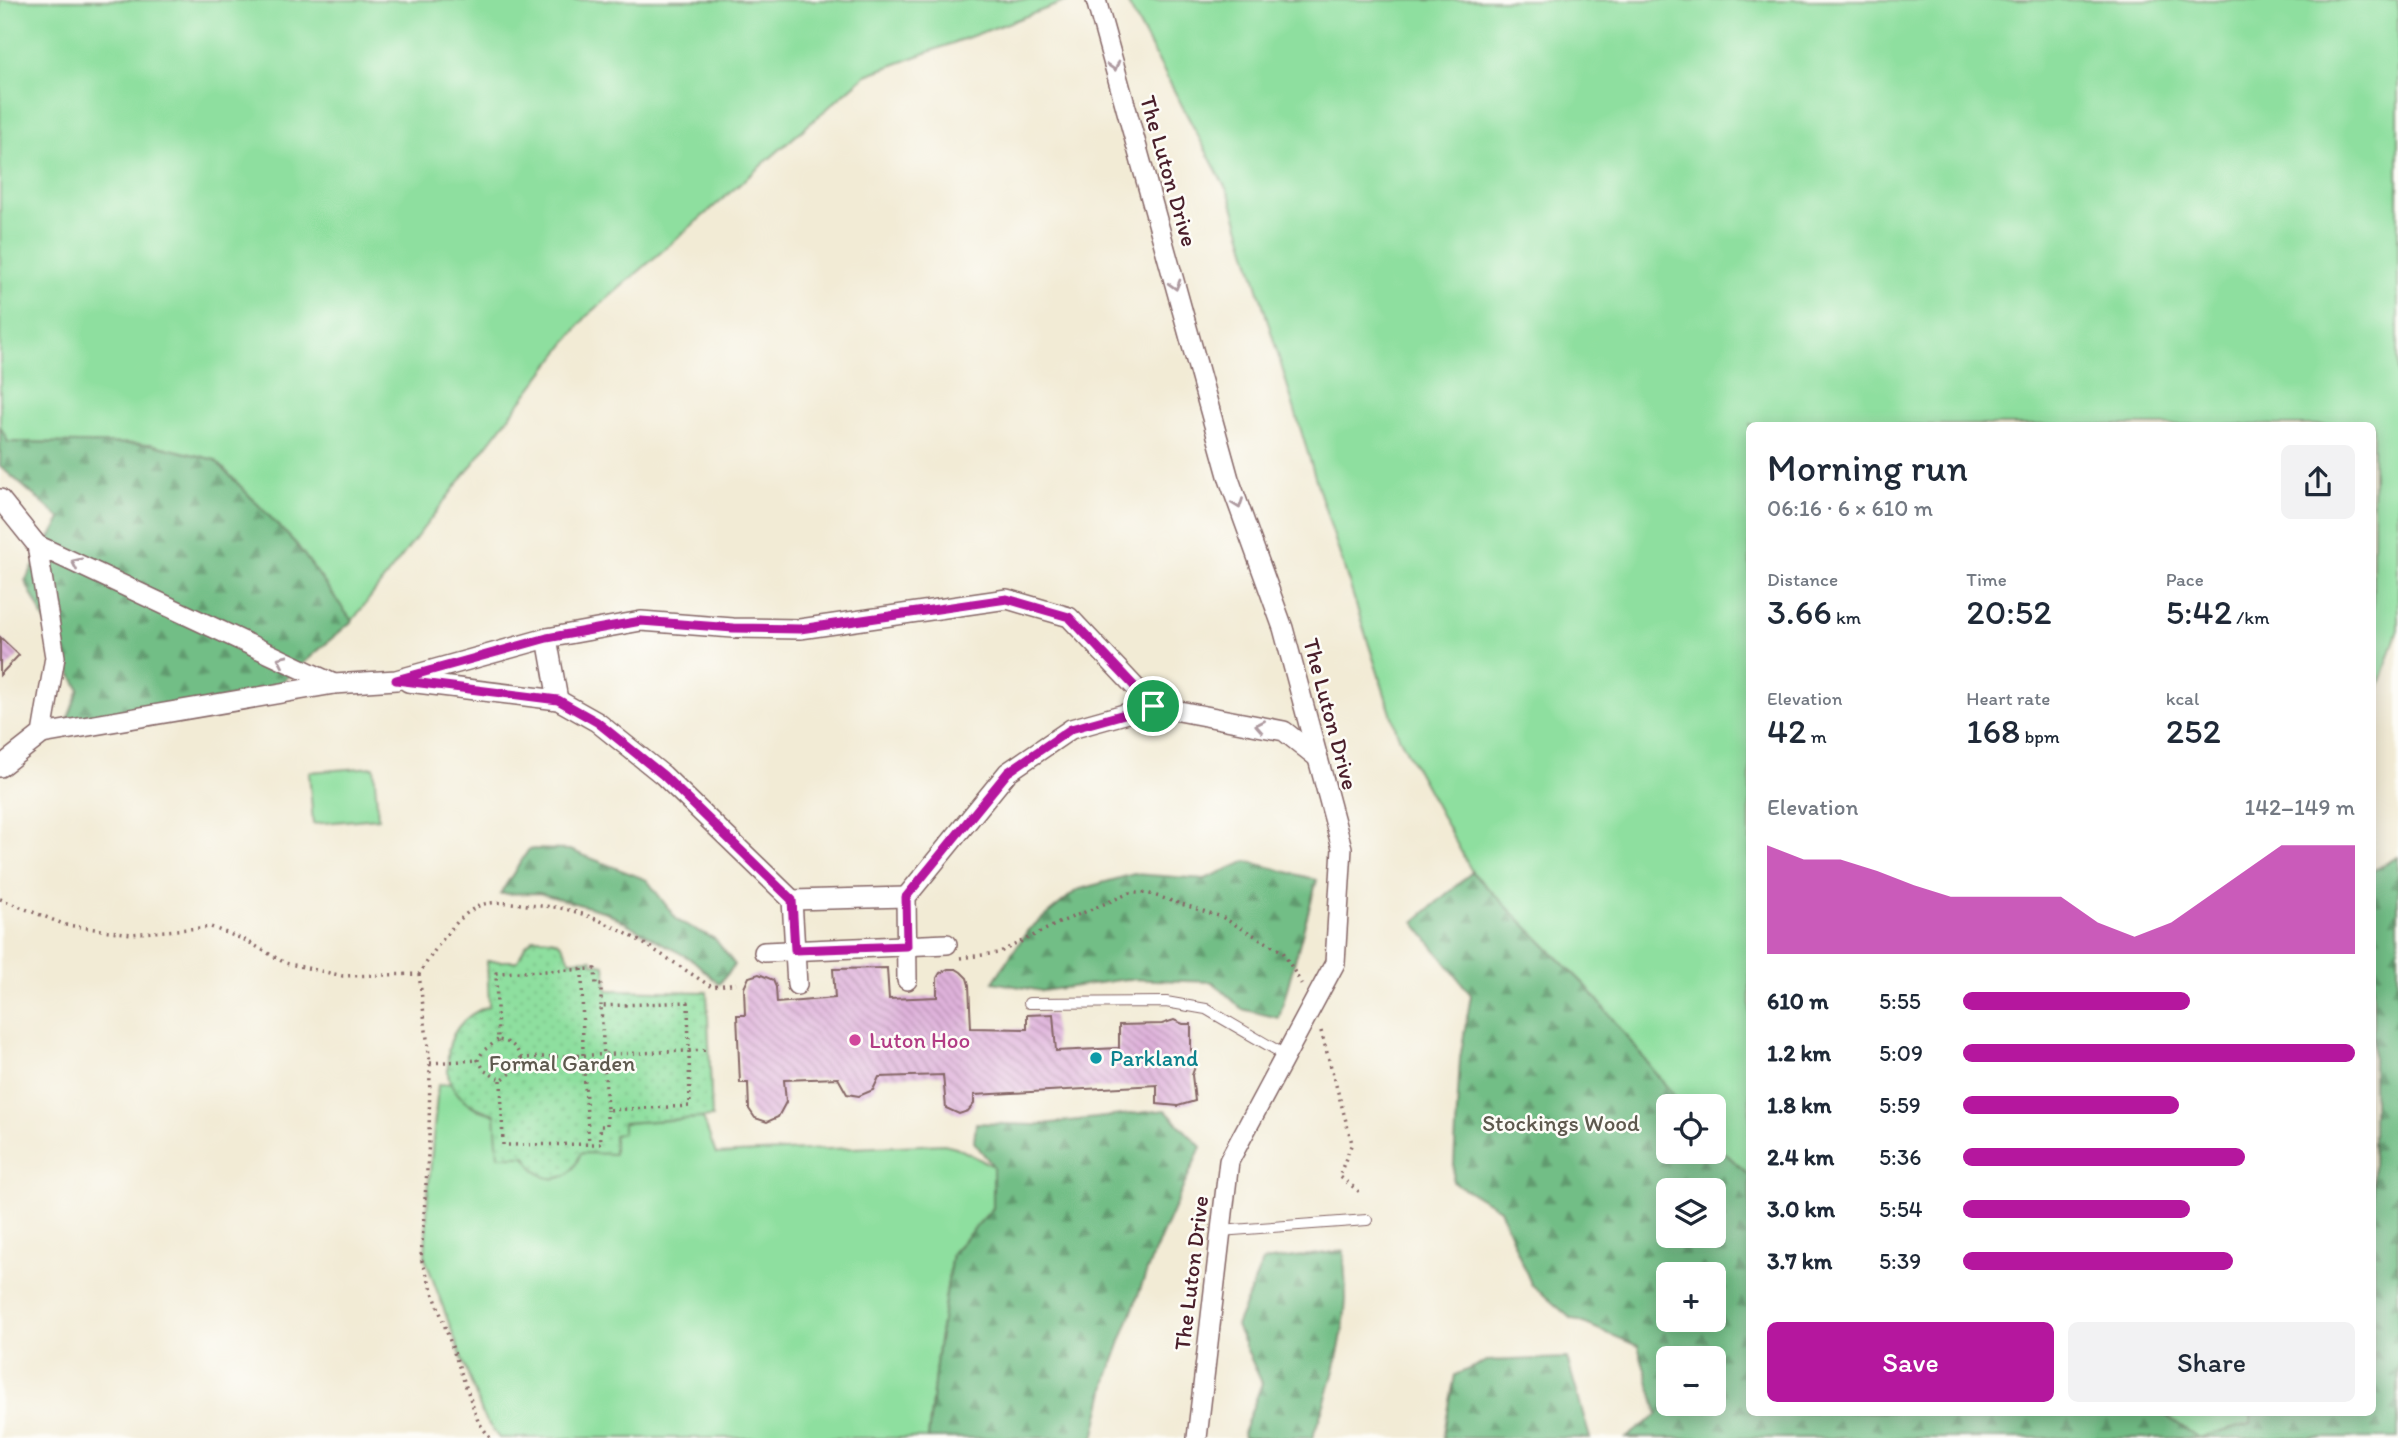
<!DOCTYPE html>
<meta charset="utf-8">
<style>
body{margin:0;font-family:Itim,sans-serif;background:#f2f2f3;color:#1f2937;height:100vh;display:flex;flex-direction:column;font-size:26px;white-space:nowrap}
*{box-sizing:border-box;margin:0}
p{font-size:23px;color:#747a83}
.icon{flex:none;width:38px;height:38px;fill:none;stroke:currentColor;stroke-width:2;stroke-linecap:round;stroke-linejoin:round}
.map{position:relative;flex:1;overflow:hidden}
.details{position:absolute;left:1746px;top:422px;width:630px;height:994px;display:flex;flex-direction:column;background:#fff;border-radius:10px;box-shadow:0 4px 18px #0003}
.details>*{flex:none}
.buttons{position:absolute;left:1656px;top:1094px;display:grid;gap:14px}
.buttons a{display:grid;place-items:center;width:70px;height:70px;border-radius:10px;background:#fff;box-shadow:0 4px 18px #0003;font-size:35px}
.pin{position:absolute;display:grid;place-items:center;width:60px;height:60px;color:#fff;margin:-30px;border:4px solid #fff;border-radius:50%;box-shadow:0 2px 7px #0007}
.round{display:grid;place-items:center;flex:none;width:74px;height:74px;border-radius:10px;background:#f2f2f3}
.summary{display:flex;align-items:center;justify-content:space-between;height:119px;padding:0 21px}
h1{font-size:38px;font-weight:600;line-height:52px}
.figures{display:grid;grid-template-columns:repeat(3,1fr);gap:10px;height:119px;padding:7px 21px}
.figures div{display:grid;align-content:center}
.figures b{font-size:35px;font-weight:600}
.figures small{font-size:19px;font-weight:400}
.figures p{font-size:19px}
.chart{height:196px;padding:14px 21px}
.chart p{display:flex;justify-content:space-between}
.chart svg{width:100%;height:126px;margin-top:7px;fill:#b5179e;opacity:.7}
.button{display:flex;gap:14px;margin-top:auto;padding:14px 21px}
.button a{flex:1;height:80px;border-radius:10px;background:#b5179e;color:#fff;font-size:28px;font-weight:600;line-height:80px;text-align:center}
.button a+a{background:#f2f2f3;color:#1f2937}
ul{padding:0 21px;list-style:none;font-size:23px}
li{display:grid;grid-template-columns:112px 84px 1fr;align-items:center;height:52px}
li i{height:18px;border-radius:9px;background:#b5179e}
.map>svg:first-child{display:block}
.grass{fill:#8edf9f;stroke:#6c7f65;stroke-width:2}
.forest{fill:url(#forest-firs);stroke:#5e6e58;stroke-width:2;fill-rule:evenodd}
.garden{fill:url(#garden-dots);stroke:#6c7f65;stroke-width:2}
.building{fill:url(#building-back-hatch)}
.lines{fill:none;stroke-linecap:round;stroke-linejoin:round}
.lane-casing{stroke:#856666;stroke-width:12}
.street-casing{stroke:#856666;stroke-width:22}
.path{stroke:#856666;stroke-width:3.5;stroke-dasharray:2 5;stroke-linecap:butt}
.lane{stroke:#fff;stroke-width:10}
.street{stroke:#fff;stroke-width:19}
.oneway{stroke:#ae9aa0}
.route-casing{stroke:#fff;stroke-width:14}
.route{stroke:#b5179e;stroke-width:9}
.hotel-dot{fill:#d1479c;stroke:#fdfcf7;stroke-width:2.5}
.culture-dot{fill:#0f9aa8;stroke:#fdfcf7;stroke-width:2.5}
.labels{text-anchor:middle;stroke-width:5;stroke-linejoin:round;paint-order:stroke}
.street-label{font-size:23px;fill:#4a1f2b;stroke:#fdfcf7}
.hotel-label{font-size:23px;fill:#b23c85;stroke:#fdfcf7;text-anchor:start}
.culture-label{font-size:23px;fill:#0d838f;stroke:#fdfcf7;text-anchor:start}
.park-label{font-size:23px;fill:#5e594e;stroke:#fdfcf7}
</style>
<div class="map">
<svg width="2398" height="1438" viewBox="0 0 2398 1438">
<defs>
<pattern id="forest-firs" width="22" height="20" patternUnits="userSpaceOnUse" patternTransform="scale(1.75)"><rect width="22" height="20" fill="#72be86"/><path d="M5 1l3.5 6h-7zM16 11l3.5 6h-7z" fill="#609a6e"/></pattern>
<pattern id="garden-dots" width="8" height="8" patternUnits="userSpaceOnUse" patternTransform="scale(1.75)"><rect width="8" height="8" fill="#8edf9f"/><path d="M2 2h.1M6 6h.1" fill="none" stroke="#7cbf89" stroke-width="1.8" stroke-linecap="round"/></pattern>
<pattern id="building-back-hatch" width="6" height="6" patternUnits="userSpaceOnUse" patternTransform="scale(1.75)"><rect width="6" height="6" fill="#dfb2db"/><path d="M-1 5l2 2M0 0l6 6M5-1l2 2" fill="none" stroke="#b790b2"/></pattern>
</defs>
<rect width="100%" height="100%" fill="#fdfcf7"/>
<filter id="ink" filterUnits="userSpaceOnUse"><feTurbulence type="fractalNoise" baseFrequency=".0143" numOctaves="2"/><feDisplacementMap in="SourceGraphic" scale="14" xChannelSelector="R" yChannelSelector="G"/><feConvolveMatrix kernelMatrix="1 2 1 2 8 2 1 2 1" color-interpolation-filters="sRGB"/></filter>
<filter id="wash" filterUnits="userSpaceOnUse"><feTurbulence type="fractalNoise" baseFrequency=".00686" numOctaves="4" result="noise"/><feDisplacementMap in="SourceGraphic" scale="28" xChannelSelector="R" yChannelSelector="G"/><feGaussianBlur stdDeviation="1.57" result="paint"/><feColorMatrix in="noise" values="0 0 0 0 0 0 0 0 0 0 0 0 0 0 0 0 0 1.4 0 .05"/><feComposite in="paint" operator="in"/></filter>
<g filter="url(#wash)">
<rect width="100%" height="100%" fill="#f2ebd5"/>
<g class="grass">
<polygon points="0,0 1070,0 866,75 586,317 352,621 296,544 215,460 150,444 8,442 0,426"/>
<polygon points="1126,0 2398,0 2398,629 2373,706 2373,425 1750,425 1750,1176 1713,1142 1713,1106 1682,1106 1587,987 1472,872 1398,735 1319,490 1230,196"/>
<polygon points="374,767 378,818 313,824 309,772"/>
<path d="M450,1083C458,1093 465,1103 477,1109C483,1112 492,1112 497,1117C514,1134 535,1190 564,1176C573,1172 575,1162 580,1155C589,1142 609,1142 622,1123L703,1118L716,1154L944,1144L956,1147L993,1166L994,1208L952,1253L937,1355L928,1438H499L484,1418L425,1258L428,1194L438,1085Z"/>
<polygon points="2160,1412 2252,1412 2250,1424 2199,1438"/>
</g>
<g class="forest">
<polygon points="0,426 8,442 150,444 215,460 296,544 352,621 276,687 62,734 79,689 25,581 61,519 0,466"/>
<polygon points="529,849 570,850 647,880 678,921 715,939 735,965 719,984 694,961 606,912 539,893 500,894"/>
<path d="M2398,857V1438H1626L1658,1414L1638,1346L1569,1317L1531,1284L1500,1209L1453,1182L1460,1058L1471,995L1414,922L1472,872L1587,987L1682,1106H1668V1152H1713V1142L1750,1176V1412H2160L2199,1438L2250,1424L2252,1412H2373V870ZM1668,1190H1713V1236H1668ZM1713,1274V1320H1668V1274ZM1713,1358V1404H1668V1358Z"/>
<polygon points="1247,861 1317,880 1279,1018 1242,1009 1213,982 1127,979 1042,991 993,982 1028,930 1077,890 1134,874 1205,879"/>
<polygon points="1165,1110 1201,1147 1151,1260 1108,1377 1094,1438 928,1438 937,1355 952,1253 993,1208 993,1166 974,1142 976,1123 1035,1125"/>
<path d="M1344,1251C1344,1267 1346,1284 1346,1300C1343,1347 1329,1394 1312,1438H1244L1243,1433L1262,1383L1236,1326L1263,1261Z"/>
<polygon points="1567,1358 1590,1438 1443,1438 1455,1375 1487,1361"/>
</g>
<path class="garden" d="M534,938C556,938 562,939 570,960L592,959V963L605,965L607,990L707,992L712,1117L623,1123V1133L614,1135V1154L581,1153C577,1161 573,1173 564,1176C546,1184 532,1170 526,1156H498L495,1114C477,1109 461,1102 451,1084C447,1078 448,1070 448,1063C446,1035 463,1015 489,1006L487,961H518L525,946Z"/>
<g id="blocks">
<g class="building">
<polygon points="0,637 19,655 0,675"/>
<polygon points="887,968 889,999 937,997 937,978 940,973 948,969 956,969 961,972 967,978 969,985 971,1028 1027,1029 1027,1015 1053,1014 1056,1051 1119,1048 1119,1025 1162,1024 1174,1020 1183,1024 1191,1024 1191,1050 1197,1061 1192,1075 1195,1101 1178,1106 1157,1104 1157,1085 974,1095 974,1104 968,1111 959,1114 946,1108 943,1075 879,1077 873,1090 859,1096 847,1094 838,1078 784,1080 786,1102 778,1117 767,1122 755,1118 749,1109 748,1083 740,1083 737,1015 745,1015 744,988 749,977 759,974 773,980 776,987 777,1003 835,998 833,969"/>
</g>
</g>
</g>
<g filter="url(#ink)">
<use href="#blocks" fill-opacity="0" stroke="#856666" stroke-width="2"/>
<g class="lines">
<g class="lane-casing">
<g id="lane">
<polyline points="1029,1003 1166,1002 1206,1009 1285,1055"/>
<polyline points="1220,1231 1367,1220"/>
</g>
</g>
<g class="street-casing">
<g id="street">
<polyline points="1096,0 1229,479 1283,628 1342,848 1335,963 1229,1161 1197,1438"/>
<polyline points="0,499 37,545 55,657 42,734 0,767"/>
<polyline points="37,545 334,684 396,680 547,638 641,621 733,628 800,629 1007,599 1069,617 1153,706 1284,731 1318,758"/>
<polyline points="547,638 558,700"/>
<polyline points="408,682 558,700 597,722 663,775 792,900 797,985"/>
<polyline points="42,734 334,684"/>
<polyline points="792,900 906,897"/>
<polyline points="764,952 947,944"/>
<polyline points="907,980 906,897 1008,772 1071,729 1153,706"/>
</g>
</g>
<g class="path">
<path d="M0,899L66,925L131,934L211,927L245,940L285,963L343,976L419,974C433,953 458,911 484,904C497,901 514,903 527,905C538,906 549,906 560,908C615,919 665,958 712,987L736,983"/>
<polyline points="960,958 998,953 1061,922 1130,893 1147,893 1222,917 1283,952 1302,985"/>
<polyline points="582,969 583,1056 589,1143"/>
<polyline points="419,974 430,1063 429,1140 421,1258 478,1421 490,1438"/>
<polygon points="688,1002 690,1106 607,1110 601,1006"/>
<polyline points="1321,1031 1352,1143 1339,1176 1361,1193"/>
<path d="M498,1040L483,1051L478,1060L485,1071L501,1080L517,1069L521,1058C516,1046 511,1042 498,1040L496,973L595,969L596,985H601V1006"/>
<polyline points="521,1058 709,1050"/>
<polyline points="430,1063 478,1060"/>
<polyline points="501,1080 503,1145 601,1144 600,1126 607,1126 607,1110"/>
</g>
<use href="#lane" class="lane"/>
<use href="#street" class="street"/>
</g>
<defs><path id="oneway-chevron" d="M-2-3.5L2.5 0L-2 3.5" fill="none" stroke-width="1.6" stroke-linecap="round" stroke-linejoin="round" transform="scale(1.75)"/></defs>
<g class="oneway">
<use href="#oneway-chevron" transform="translate(1114 66) rotate(74)"/>
<use href="#oneway-chevron" transform="translate(1175 285) rotate(74)"/>
<use href="#oneway-chevron" transform="translate(1238 504) rotate(70)"/>
<use href="#oneway-chevron" transform="translate(76 563) rotate(-155)"/>
<use href="#oneway-chevron" transform="translate(282 660) rotate(-155)"/>
<use href="#oneway-chevron" transform="translate(1260 726) rotate(-169)"/>
</g>
</g>
<g class="lines" filter="url(#ink)">
<g class="route-casing">
<polygon id="route" points="1007,599 1069,617 1153,706 1071,729 1008,772 906,897 907,946 795,950 792,900 663,775 597,722 558,700 396,680 547,638 641,621 733,628 800,629"/>
</g>
<use href="#route" class="route"/>
</g>
<circle class="hotel-dot" cx="855" cy="1040" r="7"/>
<circle class="culture-dot" cx="1096" cy="1058" r="7"/>
<g class="labels">
<g class="street-label">
<text transform="translate(1169 171) rotate(74)" y="8">The Luton Drive</text>
<text transform="translate(1331 714) rotate(75)" y="8">The Luton Drive</text>
<text transform="translate(1191 1273) rotate(-83)" y="8">The Luton Drive</text>
</g>
<g class="hotel-label">
<text x="869" y="1048">Luton Hoo</text>
</g>
<g class="culture-label">
<text x="1110" y="1066">Parkland</text>
</g>
<g class="park-label">
<text x="562" y="1071">Formal Garden</text>
<text x="1561" y="1131">Stockings Wood</text>
</g>
</g>
</svg>
<div class="buttons">
<a><svg class="icon" aria-label="locate" viewBox="0 0 24 24"><circle cx="12" cy="12" r="6"/><path d="M12 2v4M12 18v4M2 12h4M18 12h4"/></svg></a>
<a><svg class="icon" aria-label="layers" viewBox="0 0 24 24"><path d="M12 4l9 5-9 5-9-5zM3 14l9 5 9-5"/></svg></a>
<a>+</a>
<a>−</a>
</div>
<div class="pin" style="left:1153px;top:706px;background:#1e9e55"><svg class="icon" aria-label="arrive" viewBox="0 0 24 24"><path d="M6 21V4h12l-3 4 3 4H6"/></svg></div>
<section class="details">
<div class="summary"><div><h1>Morning run</h1><p>06:16 · 6 × 610 m</p></div><a class="round"><svg class="icon" aria-label="share" viewBox="0 0 24 24"><path d="M12 15V3M7 8l5-5 5 5M5 13v7h14v-7"/></svg></a></div>
<div class="figures">
<div><p>Distance</p><b>3.66<small> km</small></b></div>
<div><p>Time</p><b>20:52</b></div>
<div><p>Pace</p><b>5:42<small> /km</small></b></div>
</div>
<div class="figures">
<div><p>Elevation</p><b>42<small> m</small></b></div>
<div><p>Heart rate</p><b>168<small> bpm</small></b></div>
<div><p>kcal</p><b>252</b></div>
</div>
<div class="chart"><p><span>Elevation</span>142–149 m</p>
<svg viewBox="0 0 160 44" preserveAspectRatio="none"><path d="M0 44V6L10 11L20 11L30 15L40 20L50 24L60 24L70 24L80 24L90 33L100 38L110 33L120 24L130 15L140 6L150 6L160 6V44z"/></svg>
</div>
<ul>
<li><b>610 m</b>5:55<i style="width:58%"></i></li>
<li><b>1.2 km</b>5:09<i style="width:100%"></i></li>
<li><b>1.8 km</b>5:59<i style="width:55%"></i></li>
<li><b>2.4 km</b>5:36<i style="width:72%"></i></li>
<li><b>3.0 km</b>5:54<i style="width:58%"></i></li>
<li><b>3.7 km</b>5:39<i style="width:69%"></i></li>
</ul>
<div class="button"><a>Save</a><a>Share</a></div>
</section>
</div>
